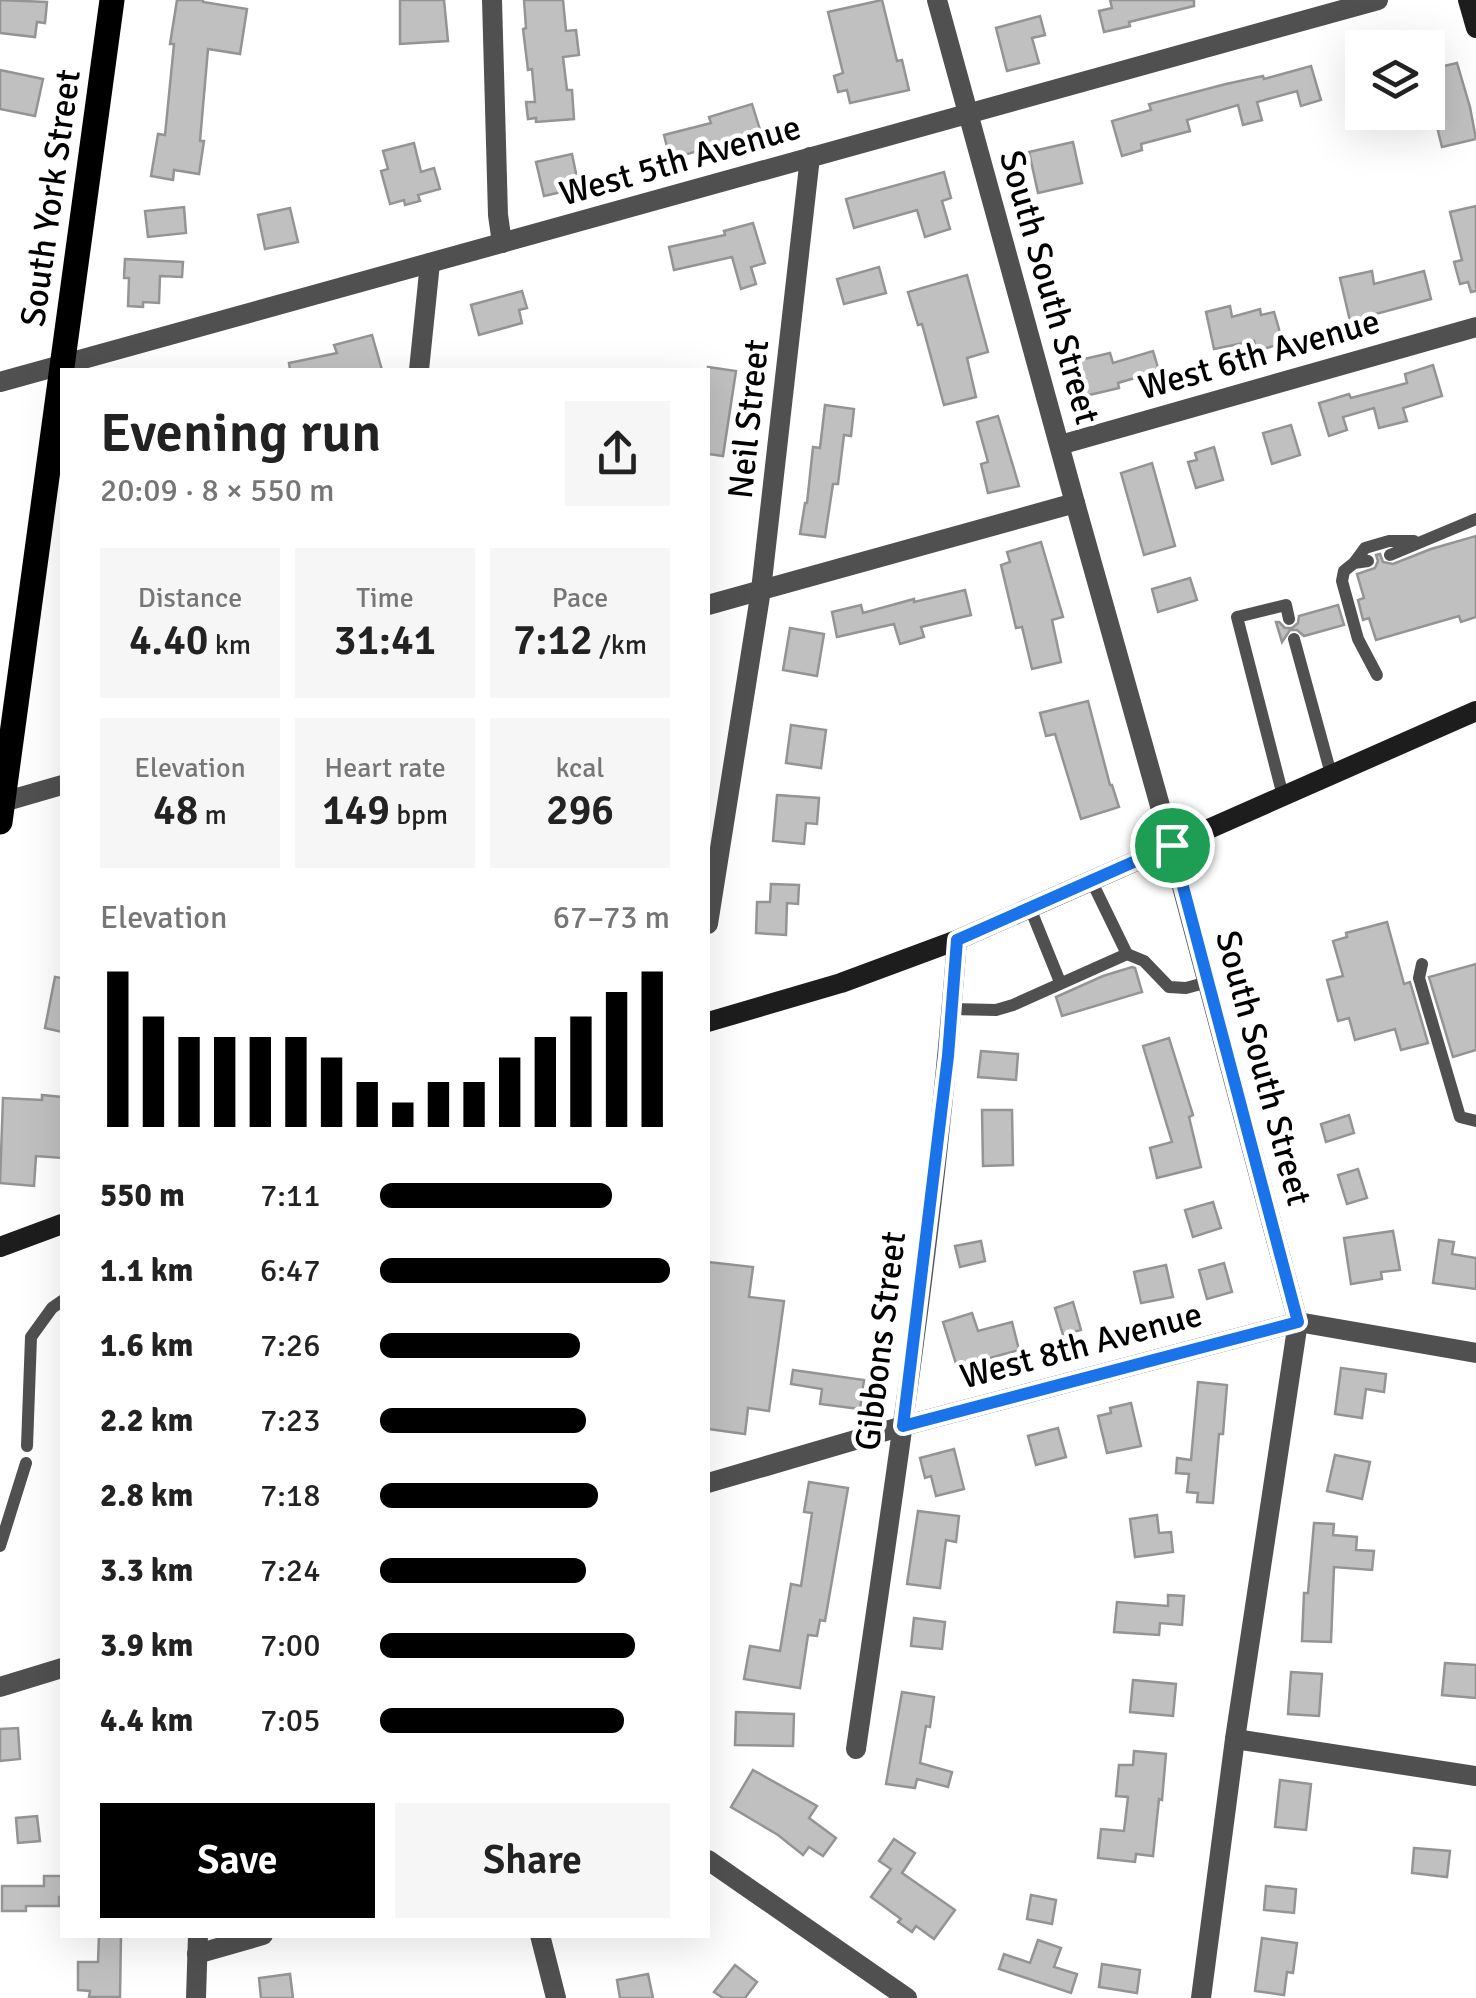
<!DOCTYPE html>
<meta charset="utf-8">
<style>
body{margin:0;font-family:Signika,sans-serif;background:#f6f6f6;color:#222;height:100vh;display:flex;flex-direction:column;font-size:38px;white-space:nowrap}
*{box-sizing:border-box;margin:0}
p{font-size:32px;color:#767676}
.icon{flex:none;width:55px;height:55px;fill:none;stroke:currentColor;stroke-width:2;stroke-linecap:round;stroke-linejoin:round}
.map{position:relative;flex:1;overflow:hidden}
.details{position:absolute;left:60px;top:368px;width:650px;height:1570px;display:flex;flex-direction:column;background:#fff;border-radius:0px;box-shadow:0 10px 40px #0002}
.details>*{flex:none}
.buttons{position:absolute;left:1345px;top:30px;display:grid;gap:20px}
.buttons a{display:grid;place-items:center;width:100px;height:100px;border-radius:0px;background:#fff;box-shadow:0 10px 40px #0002;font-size:50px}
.pin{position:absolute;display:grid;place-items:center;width:85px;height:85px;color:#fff;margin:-42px;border:5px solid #fff;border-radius:50%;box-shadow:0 2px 10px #0007}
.round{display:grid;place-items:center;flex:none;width:105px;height:105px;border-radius:0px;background:#f6f6f6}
.head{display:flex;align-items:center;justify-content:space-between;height:170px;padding:0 40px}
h1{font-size:55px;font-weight:600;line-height:75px}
.metrics{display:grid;grid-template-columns:repeat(3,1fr);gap:15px;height:170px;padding:10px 40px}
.metrics div{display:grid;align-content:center;border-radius:0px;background:#f6f6f6;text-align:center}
.metrics b{font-size:42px;font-weight:600}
.metrics small{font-size:28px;font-weight:400}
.metrics p{font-size:28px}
.chart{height:280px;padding:20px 40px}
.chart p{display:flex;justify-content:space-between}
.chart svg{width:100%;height:180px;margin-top:10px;stroke:#000;stroke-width:6}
.primary-button{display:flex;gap:20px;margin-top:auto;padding:20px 40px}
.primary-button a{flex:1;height:115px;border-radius:0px;background:#000;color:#fff;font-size:40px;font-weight:600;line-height:115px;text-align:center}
.primary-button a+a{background:#f6f6f6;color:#222}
ul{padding:0 40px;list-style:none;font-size:32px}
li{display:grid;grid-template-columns:160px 120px 1fr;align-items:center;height:75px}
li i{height:25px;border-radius:12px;background:#000}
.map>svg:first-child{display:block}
.building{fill:#c0c0c0;stroke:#949494;stroke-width:2.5}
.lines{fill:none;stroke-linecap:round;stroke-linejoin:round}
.lane{stroke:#505050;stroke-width:12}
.street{stroke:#505050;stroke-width:20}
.secondary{stroke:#1d1d1d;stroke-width:20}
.primary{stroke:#000;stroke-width:25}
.route-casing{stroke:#fff;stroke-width:20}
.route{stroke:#1a73e8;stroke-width:12}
.labels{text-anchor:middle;stroke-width:9;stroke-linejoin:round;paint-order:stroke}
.street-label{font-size:35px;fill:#000;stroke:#fff}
</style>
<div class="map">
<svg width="1476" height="1998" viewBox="0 0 1476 1998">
<rect width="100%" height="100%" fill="#fff"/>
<g class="building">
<polygon points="0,0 47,2 45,23 37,22 35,37 0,33"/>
<polygon points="177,0 203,0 203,2 247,9 240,54 208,49 200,141 204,141 199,174 174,170 173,180 151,176 158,134 165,135 174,44 170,44"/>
<polygon points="400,0 444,0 448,41 400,44"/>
<polygon points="524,0 563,0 566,31 576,30 579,55 563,57 567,90 572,90 574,119 536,122 536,118 528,119 526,102 535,102 532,69 528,70 523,29 526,28"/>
<polygon points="882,0 897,61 902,60 909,90 850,103 847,90 838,92 834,76 843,73 828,12"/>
<polygon points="1110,0 1194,0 1194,6 1129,22 1130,26 1104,32 1099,11 1112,8"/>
<polygon points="1040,16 1045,35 1032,38 1039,63 1007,71 996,28"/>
<polygon points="1457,63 1470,107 1476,139 1442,147 1434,115 1442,113 1431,69"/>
<polygon points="1311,66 1321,100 1301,106 1297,91 1257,102 1262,120 1243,125 1238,105 1187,120 1190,131 1141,144 1142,150 1122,156 1112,121 1151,110 1149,104 1226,84 1263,76 1264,79"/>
<polygon points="0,70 43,79 35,116 0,109"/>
<polygon points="752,104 761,133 670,159 664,135 711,123 709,117"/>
<polygon points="1073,142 1082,183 1038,193 1029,152"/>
<polygon points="414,143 421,172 434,168 440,189 418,195 420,201 405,205 404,200 390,204 381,171 388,169 383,151"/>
<polygon points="572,154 579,188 544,196 536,162"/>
<polygon points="944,172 951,198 942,201 950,229 925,237 917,210 854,228 846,199"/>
<polygon points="1476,206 1476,291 1471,292 1468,282 1460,284 1454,262 1462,260 1450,212"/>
<polygon points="184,207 186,233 148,237 145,211"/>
<polygon points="290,208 298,242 265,249 258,215"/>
<polygon points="753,223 765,263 751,267 756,284 741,289 732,257 674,270 669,247 725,235 724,231"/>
<polygon points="125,259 183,262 182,277 160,276 159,303 143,302 143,307 128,306 129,278 124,278"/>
<polygon points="879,267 886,293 844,304 837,279"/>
<polygon points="1372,271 1374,284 1424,271 1431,299 1350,321 1340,278"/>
<polygon points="967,275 988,352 967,358 976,397 944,405 922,324 918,325 908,292"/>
<polygon points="522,291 527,308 519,310 522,323 479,335 471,305"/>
<polygon points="1230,306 1232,317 1260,309 1261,315 1274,312 1283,343 1257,351 1254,341 1214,349 1206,312"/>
<polygon points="372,335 382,370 290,370 289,363 337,353 334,345"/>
<polygon points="1153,351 1159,371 1118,383 1119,388 1085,396 1076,361 1110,353 1113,363"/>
<polygon points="1433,365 1442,396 1403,408 1407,421 1379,428 1374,408 1343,417 1347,430 1329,436 1319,403 1349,394 1351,398 1407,383 1405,374"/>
<polygon points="708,367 736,371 723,456 708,454"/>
<polygon points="825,405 854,409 851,436 844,435 838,484 833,484 825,537 800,534 805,503 807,503 813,447 820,448"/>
<polygon points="998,416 1019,486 988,493 981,464 988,462 977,422"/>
<polygon points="1291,425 1300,455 1272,464 1263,433"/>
<polygon points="1214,447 1223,480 1196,488 1188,462 1197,460 1195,453"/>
<polygon points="1152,463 1175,546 1144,555 1121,473"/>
<polygon points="1476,536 1476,617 1461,622 1459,616 1376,640 1369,618 1363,620 1358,600 1364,598 1357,574 1375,568 1378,561 1376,555 1380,554 1383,562 1393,564 1431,549"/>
<polygon points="1041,542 1063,617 1052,620 1061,662 1032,669 1022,627 1016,628 1001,565 1010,562 1007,552"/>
<polygon points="1190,578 1197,600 1158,612 1152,589"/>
<polygon points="965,590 971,615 921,627 924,637 900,644 894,624 837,637 832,612 861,605 863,613 914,599 914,602"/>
<polygon points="1338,605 1344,625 1304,636 1297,630 1290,630 1282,642 1276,622 1279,622 1285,628 1292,628 1298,623 1299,616"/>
<polygon points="790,628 824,634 817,676 783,670"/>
<polygon points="1088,701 1110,785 1112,785 1119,807 1081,819 1055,734 1046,736 1040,713"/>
<polygon points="791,725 826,730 821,768 786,763"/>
<polygon points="777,795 819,798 817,824 806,823 804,844 773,841"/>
<polygon points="771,884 799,885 798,904 787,903 786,935 756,933 757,902 770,902"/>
<polygon points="1387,922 1404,984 1410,982 1428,1043 1401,1050 1395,1029 1355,1040 1349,1018 1338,1021 1327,980 1343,976 1333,941 1347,937 1346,933"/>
<polygon points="1476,964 1476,1050 1453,1057 1429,977"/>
<polygon points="1132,967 1135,968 1142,992 1062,1016 1056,997 1103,976"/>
<polygon points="55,977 62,978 62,1032 45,1028"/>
<polygon points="1169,1038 1193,1115 1189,1117 1201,1167 1157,1178 1150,1148 1172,1142 1143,1046"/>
<polygon points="981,1051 1018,1054 1016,1080 978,1077"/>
<polygon points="42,1095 62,1097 62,1158 36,1156 34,1186 0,1183 3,1098 42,1100"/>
<polygon points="982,1110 1012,1110 1013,1165 983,1166"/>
<polygon points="1349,1115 1354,1133 1326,1142 1321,1124"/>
<polygon points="1358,1169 1367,1198 1347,1204 1338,1175"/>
<polygon points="1213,1202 1221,1228 1193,1237 1185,1210"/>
<polygon points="1393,1231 1400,1270 1381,1272 1382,1279 1351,1284 1344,1238"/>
<polygon points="1439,1240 1454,1242 1452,1254 1476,1258 1476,1289 1433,1283"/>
<polygon points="981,1241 985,1261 960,1267 955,1246"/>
<polygon points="708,1262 753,1267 749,1297 784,1301 769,1411 748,1408 745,1434 708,1429"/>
<polygon points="1224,1263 1232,1292 1207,1299 1199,1270"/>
<polygon points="1166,1265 1173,1297 1141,1303 1134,1272"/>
<polygon points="1073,1302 1081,1330 1063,1335 1055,1308"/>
<polygon points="972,1313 978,1331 1012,1322 1019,1350 957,1367 943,1322"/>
<polygon points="1341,1368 1386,1374 1384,1392 1366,1389 1362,1418 1335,1414"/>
<polygon points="793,1370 864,1380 860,1409 820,1404 822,1389 791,1384"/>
<polygon points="1198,1382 1227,1385 1223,1434 1219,1434 1213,1503 1197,1502 1198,1493 1187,1492 1189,1474 1176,1473 1177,1458 1191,1460"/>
<polygon points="1131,1403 1141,1446 1107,1453 1098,1416 1111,1413 1110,1408"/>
<polygon points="1058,1428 1066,1457 1036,1465 1028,1436"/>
<polygon points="954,1449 964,1489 936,1496 931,1476 925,1478 920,1458"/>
<polygon points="1335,1455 1370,1462 1362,1499 1327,1491"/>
<polygon points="809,1482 848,1488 825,1621 820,1620 817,1636 808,1635 800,1688 744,1679 750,1646 780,1651 791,1584 801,1586 812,1513 804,1512"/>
<polygon points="918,1511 959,1516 956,1542 946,1540 940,1588 907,1584"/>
<polygon points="1157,1515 1159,1533 1171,1532 1173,1552 1135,1557 1130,1519"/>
<polygon points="1314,1523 1334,1524 1333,1535 1357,1537 1356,1550 1374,1551 1372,1570 1334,1567 1331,1642 1302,1641 1304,1593 1308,1593"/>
<polygon points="1168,1595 1184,1596 1182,1625 1160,1623 1159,1635 1114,1632 1117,1602 1168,1606"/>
<polygon points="914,1618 945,1622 942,1649 911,1646"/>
<polygon points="1445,1663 1476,1665 1476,1698 1442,1695"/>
<polygon points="1291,1672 1322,1674 1319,1716 1288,1714"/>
<polygon points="1133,1680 1176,1684 1173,1716 1130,1712"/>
<polygon points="902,1692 934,1697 930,1727 926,1726 920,1763 952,1772 948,1787 917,1779 915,1788 886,1784"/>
<polygon points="736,1712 794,1714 793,1746 735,1745"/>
<polygon points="18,1728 20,1759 0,1761 0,1729"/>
<polygon points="1134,1751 1166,1754 1162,1800 1159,1799 1153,1856 1136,1854 1135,1862 1098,1858 1101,1829 1124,1831 1128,1797 1116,1796 1119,1765 1133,1765"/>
<polygon points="753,1770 817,1806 809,1818 836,1838 823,1856 809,1847 803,1855 778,1835 731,1807"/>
<polygon points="1280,1780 1311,1784 1306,1830 1275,1827"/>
<polygon points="37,1816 40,1841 18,1843 16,1818"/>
<polygon points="894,1839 915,1853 902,1873 955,1910 934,1939 916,1926 912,1932 898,1922 901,1919 871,1897 891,1869 879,1861"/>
<polygon points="1414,1848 1450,1851 1447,1877 1412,1873"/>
<polygon points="44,1876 62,1876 62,1897 59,1897 59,1906 26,1906 26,1911 2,1911 2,1886 44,1886"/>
<polygon points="1266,1886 1296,1889 1294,1913 1264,1910"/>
<polygon points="1031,1895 1056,1900 1052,1924 1027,1919"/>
<polygon points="99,1935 121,1935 120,1997 89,1997 90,1991 78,1990 78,1962 98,1962"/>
<polygon points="1262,1938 1297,1943 1293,1973 1287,1972 1284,1995 1255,1991"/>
<polygon points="1038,1940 1061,1948 1054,1967 1077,1974 1071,1993 999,1969 1004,1954 1030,1963"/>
<polygon points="1102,1964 1140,1970 1137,1993 1099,1987"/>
<polygon points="735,1965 757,1982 745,1998 723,1998 714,1992"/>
<polygon points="290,1974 293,1998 261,1998 259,1978"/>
<polygon points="648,1974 653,1998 620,1998 617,1980"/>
</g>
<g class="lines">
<g class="lane">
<polyline points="1390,555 1476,519"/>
<polyline points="1368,561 1354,563 1344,571 1342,581 1358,639 1377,675"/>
<polyline points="1354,563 1365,548 1389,541 1414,541"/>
<polyline points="1294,639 1331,774"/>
<polyline points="1283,796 1237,617 1286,605 1289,619"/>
<polyline points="1091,880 1127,954"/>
<polyline points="1030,908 1060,982"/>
<polyline points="1422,964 1419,978 1460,1117 1476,1121"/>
<polyline points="952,1009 996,1010 1013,1005 1127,954 1144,961 1169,987 1186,988 1208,982"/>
<polyline points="27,1446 31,1337 52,1308 62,1301"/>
<polyline points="0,1546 26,1463"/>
</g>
<g class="street">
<polyline points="492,0 498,215 502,243"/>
<polyline points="937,0 1075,503 1171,845 1298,1322 1235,1739 1201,1998"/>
<polyline points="419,370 430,263"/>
<polyline points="0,382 1378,0"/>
<polyline points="1060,445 1476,327"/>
<polyline points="708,605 1075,503"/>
<polyline points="0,803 62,785"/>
<polyline points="708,924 761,590 810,157"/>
<polyline points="708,1483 903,1426 1298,1322 1476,1353"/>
<polyline points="0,1687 62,1668"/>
<polyline points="1235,1739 1476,1776"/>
<path d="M856,1749C895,1481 937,1211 957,940"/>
<polyline points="708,1860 907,1998"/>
<polyline points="540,1935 556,1998"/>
<polyline points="197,1954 263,1935"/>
<polyline points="196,1998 198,1935"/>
</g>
<g class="secondary">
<polyline points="1468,0 1476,28"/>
<polyline points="708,1022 841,983 957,940 1476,711"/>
<polyline points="0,1247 62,1224"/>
</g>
<polyline class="primary" points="0,822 112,0"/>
</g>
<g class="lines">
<g class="route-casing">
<polygon id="route" points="1172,845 1298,1322 903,1426 948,1056 957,940"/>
</g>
<use href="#route" class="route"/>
</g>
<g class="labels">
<g class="street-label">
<text transform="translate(680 160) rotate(-16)" y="12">West 5th Avenue</text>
<text transform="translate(50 198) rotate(-82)" y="12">South York Street</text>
<text transform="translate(1050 287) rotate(74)" y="12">South South Street</text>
<text transform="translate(1259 354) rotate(-16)" y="12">West 6th Avenue</text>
<text transform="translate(748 419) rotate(-84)" y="12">Neil Street</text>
<text transform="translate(1264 1068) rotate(75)" y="12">South South Street</text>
<text transform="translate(880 1341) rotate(-83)" y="12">Gibbons Street</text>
<text transform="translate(1081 1345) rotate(-15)" y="12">West 8th Avenue</text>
</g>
</g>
</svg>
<div class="buttons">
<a><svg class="icon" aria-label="layers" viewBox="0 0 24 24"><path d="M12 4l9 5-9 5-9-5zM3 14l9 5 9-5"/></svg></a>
</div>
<div class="pin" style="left:1172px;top:845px;background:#1e9e55"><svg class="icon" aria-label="arrive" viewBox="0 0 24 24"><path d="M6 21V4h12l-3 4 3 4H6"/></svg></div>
<section class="details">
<div class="head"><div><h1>Evening run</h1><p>20:09 · 8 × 550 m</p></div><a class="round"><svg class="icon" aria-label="share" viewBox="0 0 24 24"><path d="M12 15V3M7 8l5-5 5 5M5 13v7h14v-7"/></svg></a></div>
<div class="metrics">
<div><p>Distance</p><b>4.40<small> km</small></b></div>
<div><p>Time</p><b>31:41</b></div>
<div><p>Pace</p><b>7:12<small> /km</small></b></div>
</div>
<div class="metrics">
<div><p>Elevation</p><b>48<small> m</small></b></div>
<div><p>Heart rate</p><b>149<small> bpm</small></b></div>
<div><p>kcal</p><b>296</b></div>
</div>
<div class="chart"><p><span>Elevation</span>67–73 m</p>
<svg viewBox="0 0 160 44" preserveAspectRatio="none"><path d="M5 44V6M15 44V17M25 44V22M35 44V22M45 44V22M55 44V22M65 44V27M75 44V33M85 44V38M95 44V33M105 44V33M115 44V27M125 44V22M135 44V17M145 44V11M155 44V6"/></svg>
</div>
<ul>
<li><b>550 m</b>7:11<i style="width:80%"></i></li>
<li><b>1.1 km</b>6:47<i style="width:100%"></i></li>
<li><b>1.6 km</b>7:26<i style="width:69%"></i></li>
<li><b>2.2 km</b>7:23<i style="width:71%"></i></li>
<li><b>2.8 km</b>7:18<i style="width:75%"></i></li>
<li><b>3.3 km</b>7:24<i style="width:71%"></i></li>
<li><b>3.9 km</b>7:00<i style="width:88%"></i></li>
<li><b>4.4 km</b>7:05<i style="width:84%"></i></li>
</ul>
<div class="primary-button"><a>Save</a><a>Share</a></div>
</section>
</div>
